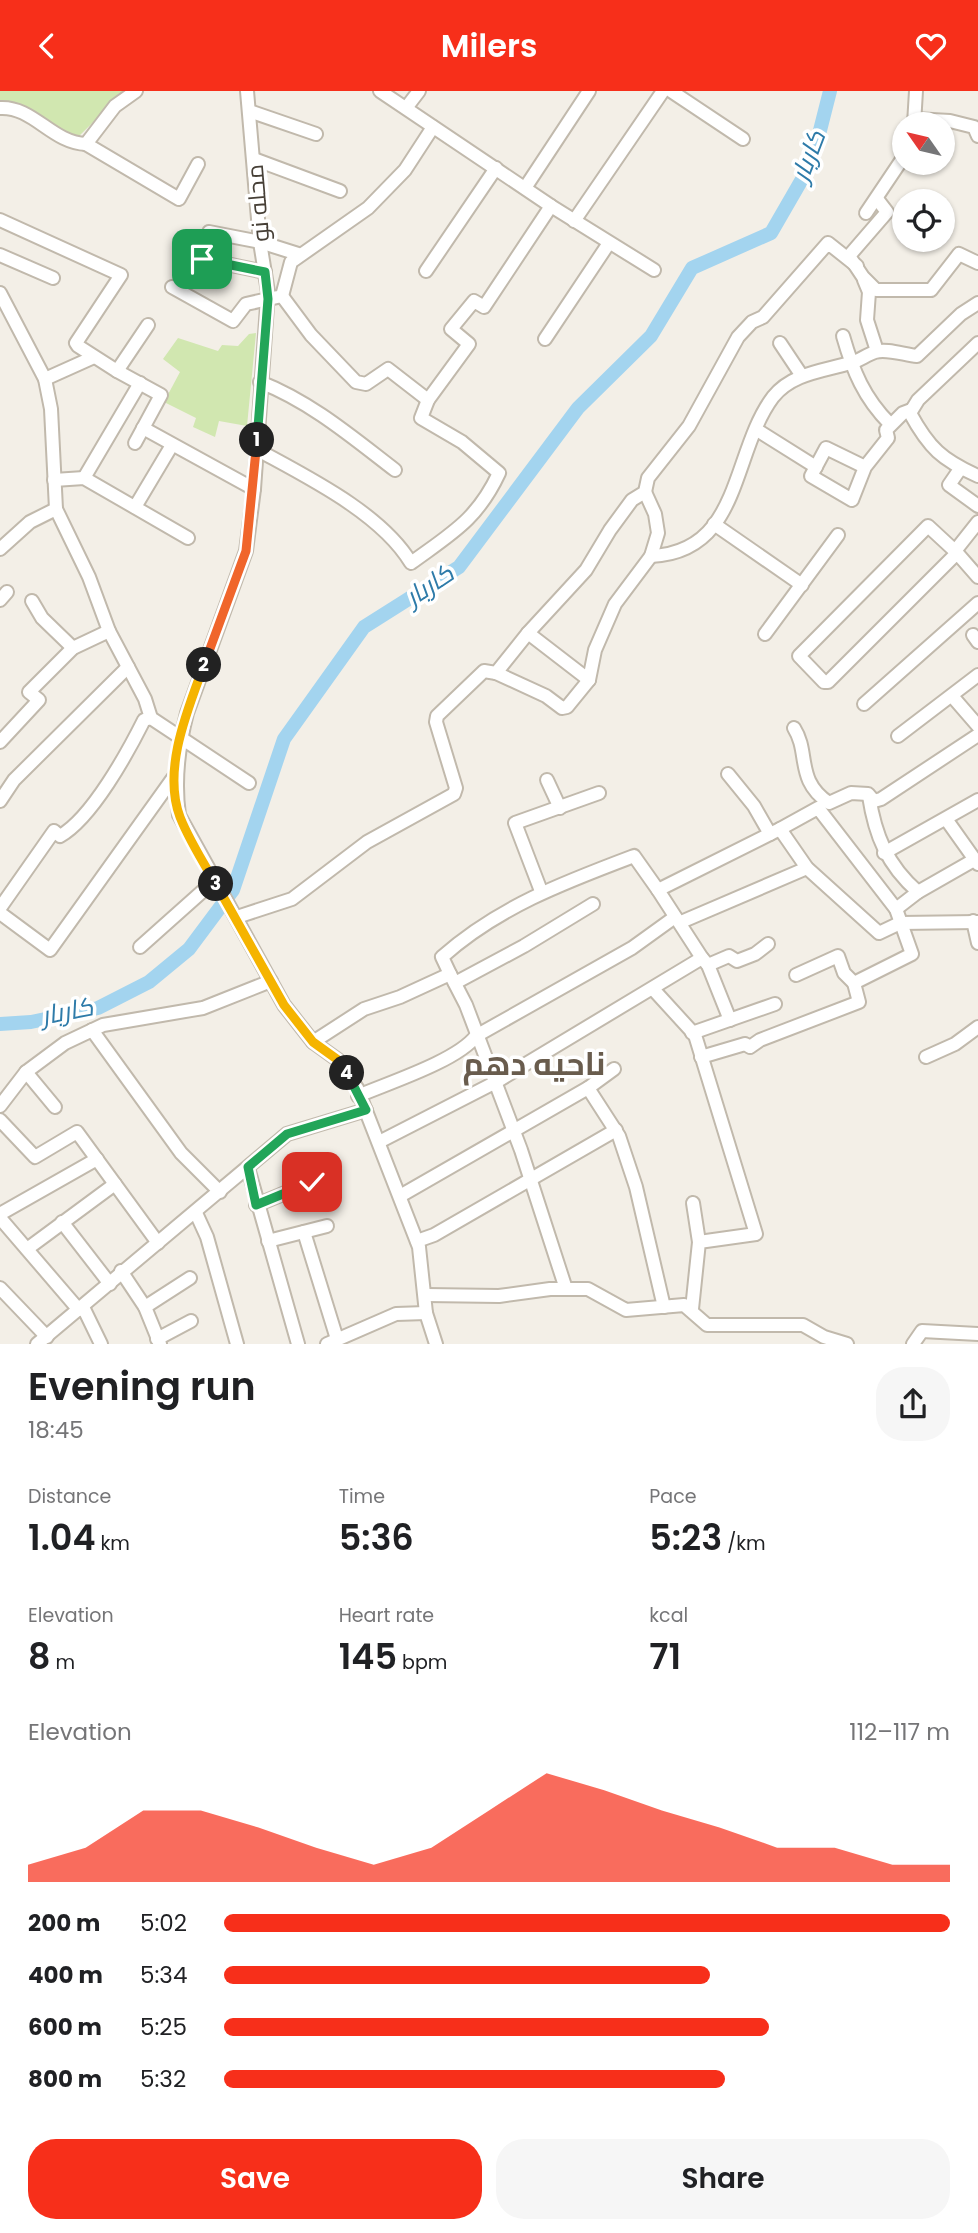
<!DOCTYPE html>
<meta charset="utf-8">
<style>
body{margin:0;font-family:Poppins,Cairo,sans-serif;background:#f6f6f6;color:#202124;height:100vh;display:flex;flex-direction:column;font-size:26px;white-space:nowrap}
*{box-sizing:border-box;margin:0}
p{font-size:23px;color:#757577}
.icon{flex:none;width:38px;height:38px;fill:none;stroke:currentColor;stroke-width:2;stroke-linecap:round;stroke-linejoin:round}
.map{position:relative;height:1253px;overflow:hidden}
.sheet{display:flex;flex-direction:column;background:#fff;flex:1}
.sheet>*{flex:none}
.needle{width:46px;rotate:304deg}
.fabs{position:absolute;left:892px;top:21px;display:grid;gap:14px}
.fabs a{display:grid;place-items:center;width:63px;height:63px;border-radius:50%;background:#fff;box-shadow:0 2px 5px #0004;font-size:35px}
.pin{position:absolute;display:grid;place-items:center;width:60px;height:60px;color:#fff;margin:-30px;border-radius:14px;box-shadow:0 4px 10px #0006}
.km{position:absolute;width:35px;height:35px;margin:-18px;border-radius:50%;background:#222;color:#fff;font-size:19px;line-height:35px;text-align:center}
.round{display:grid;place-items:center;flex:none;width:74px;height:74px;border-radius:28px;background:#f6f6f6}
.headline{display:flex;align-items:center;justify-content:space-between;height:119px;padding:0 28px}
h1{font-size:38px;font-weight:600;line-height:52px}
.metrics{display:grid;grid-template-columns:repeat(3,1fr);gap:10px;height:119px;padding:7px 28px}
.metrics div{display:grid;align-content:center}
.metrics b{font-size:35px;font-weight:600}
.metrics small{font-size:19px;font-weight:400}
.metrics p{font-size:19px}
.chart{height:196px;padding:14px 28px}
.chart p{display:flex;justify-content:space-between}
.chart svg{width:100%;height:126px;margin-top:7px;fill:#f72f1a;opacity:.7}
.primary-button{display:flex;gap:14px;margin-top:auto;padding:14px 28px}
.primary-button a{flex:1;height:80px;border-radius:28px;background:#f72f1a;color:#fff;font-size:28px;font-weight:600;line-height:80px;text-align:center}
.primary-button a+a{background:#f6f6f6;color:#202124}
ul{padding:0 28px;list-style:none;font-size:23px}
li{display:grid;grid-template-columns:112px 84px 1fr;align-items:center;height:52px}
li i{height:18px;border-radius:9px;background:#f72f1a}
header{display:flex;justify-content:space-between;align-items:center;height:91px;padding:0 28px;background:#f72f1a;color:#fff;font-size:32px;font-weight:600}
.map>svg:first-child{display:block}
.green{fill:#d1e7b0}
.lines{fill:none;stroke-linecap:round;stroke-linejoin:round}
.river{stroke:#a3d4ef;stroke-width:14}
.minor-casing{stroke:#c1b9ac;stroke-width:16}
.minor{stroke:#fff;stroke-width:12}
.split-1-casing{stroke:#fff;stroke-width:14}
.split-2-casing{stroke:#fff;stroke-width:14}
.split-3-casing{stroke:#fff;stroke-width:14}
.split-4-casing{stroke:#fff;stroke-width:14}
.split-5-casing{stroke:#fff;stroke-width:14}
.split-1{stroke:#22a559;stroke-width:9}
.split-2{stroke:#f0652b;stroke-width:9}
.split-3{stroke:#f5b400;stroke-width:9}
.split-4{stroke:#f5b400;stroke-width:9}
.split-5{stroke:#22a559;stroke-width:9}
.labels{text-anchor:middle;stroke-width:7;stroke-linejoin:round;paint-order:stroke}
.street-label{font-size:24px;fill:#463f36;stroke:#fff}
.water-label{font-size:26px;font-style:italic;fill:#2e7ba9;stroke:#fff}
.district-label{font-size:32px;font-weight:bold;fill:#695c4d;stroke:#fff}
</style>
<header><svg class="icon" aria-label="back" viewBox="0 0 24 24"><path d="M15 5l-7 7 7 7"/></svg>Milers<svg class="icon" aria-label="heart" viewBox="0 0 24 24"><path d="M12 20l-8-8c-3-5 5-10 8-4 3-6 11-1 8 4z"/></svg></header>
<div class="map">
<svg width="978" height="1253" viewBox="0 0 978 1253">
<rect width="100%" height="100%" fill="#f3efe7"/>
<g class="green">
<polygon points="0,0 125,0 77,47 70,47 21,13 0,9"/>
<polygon points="256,242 247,335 219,330 215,346 193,336 196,327 164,311 180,281 163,268 178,247 218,260 222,254 238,255 249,243"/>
</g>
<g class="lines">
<polyline class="river" points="0,933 31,931 98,917 149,891 189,858 233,799 284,648 364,536 459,476 578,317 651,245 692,177 771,142 812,71 830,0"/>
<g class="minor-casing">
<g id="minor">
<path d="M247,0L260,151L268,201L254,398L246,460L187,622C178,657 174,689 179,724L284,914L313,951L338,969L357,997L419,1156L426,1222L436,1253"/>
<polyline points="380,0 551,115 654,179"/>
<polyline points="671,0 743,48"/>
<path d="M0,17C33,15 52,52 86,53L115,15L136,0"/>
<polyline points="406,17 419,0"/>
<polyline points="249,20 316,43"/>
<polyline points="914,28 950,30 974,36 978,45"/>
<polyline points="914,33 916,0"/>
<polyline points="86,53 179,108 198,73"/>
<polyline points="254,68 340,100"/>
<polyline points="525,97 589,0"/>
<polyline points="877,108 887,121 849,165 863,186 876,199 931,199 959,163 978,172"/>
<polyline points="866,122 905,64"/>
<polyline points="0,129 121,184 76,252 78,255 117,280 148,234"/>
<polyline points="574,130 663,0"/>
<polyline points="209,141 260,151 298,163"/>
<polyline points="0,164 53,187"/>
<polyline points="202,168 265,181"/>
<polyline points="426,180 496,77"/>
<polyline points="864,189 869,201 867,229 877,260"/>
<polyline points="172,196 233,230 246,213 282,205 291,171 368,117 405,79 433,36"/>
<polyline points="0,202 45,288 51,318 56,418 89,486 109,540 145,608 151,627 249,692"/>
<polyline points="282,205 311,244 356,291 366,293 388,278 428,309"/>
<path d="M843,245C853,280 864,307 890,333"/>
<polyline points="545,248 609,152"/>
<polyline points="780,252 802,285"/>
<path d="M978,252L918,309L910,322C929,357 942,369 978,385"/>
<polyline points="117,280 161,304 135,352"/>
<polyline points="45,288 94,266"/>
<path d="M260,291C311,311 352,346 395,379"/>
<polyline points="143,337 254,398"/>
<polyline points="757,339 816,376"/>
<path d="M256,358C307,386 381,422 411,472C452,442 477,429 499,382L462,351L421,327L428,309L469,253L451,238L474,210L484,216L551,115"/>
<polyline points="865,376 826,357 811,385 852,409 865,376 888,347 886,339 903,322 911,319"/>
<polyline points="960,378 949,394 978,415"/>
<polyline points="84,387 140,292"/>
<polyline points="54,389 84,387 188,447"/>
<polyline points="135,416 172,354"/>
<polyline points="714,433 802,494"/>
<polyline points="0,458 30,431 56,418"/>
<polyline points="955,460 978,431"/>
<polyline points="957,462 828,591 824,591 799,565 928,435 955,460 957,462 978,486"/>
<path d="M651,465C742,461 731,362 773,306C792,282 824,280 850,272C859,270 866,264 875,261C886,257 905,264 917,265L961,223L978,212"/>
<polyline points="0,509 7,501"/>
<polyline points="32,510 42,527 73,557"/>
<polyline points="528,542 589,589"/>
<polyline points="765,543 838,444"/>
<polyline points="973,544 978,551"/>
<polyline points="496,582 546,605 562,617 567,616 589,589 595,559 615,513 651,465 658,442 655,423 645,401"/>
<polyline points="952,605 978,635"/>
<polyline points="864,613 978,512"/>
<path d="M794,637C810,662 795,689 829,712L851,702L868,703L874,710L881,708L978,644"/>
<polyline points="898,645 978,584"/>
<polyline points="0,651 39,609 29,601 73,557 109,540"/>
<polyline points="728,683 754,715 770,743"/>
<polyline points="547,689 560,717"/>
<path d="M869,705C875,744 887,774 918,801"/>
<polyline points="0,710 14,689 128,576"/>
<polyline points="946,728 978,773"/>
<polyline points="884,762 978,709"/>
<polyline points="541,800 515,732 599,702"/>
<path d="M0,817L54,740L60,745C92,727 128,661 144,629L151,627"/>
<polyline points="896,818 918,801 974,769"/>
<polyline points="0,822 50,859 176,683"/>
<polyline points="237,826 292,808 367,751 454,703 456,697 436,631 437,625 484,580 496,582 528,542 586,479 610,439 632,409 645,401 648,387 689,335 738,246 752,231 763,226 828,152 857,175"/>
<polyline points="973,830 978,852"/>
<polyline points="681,831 807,777"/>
<polyline points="140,856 214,790"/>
<polyline points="702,867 708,874 729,865 737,870 755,863 768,853"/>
<polyline points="708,874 730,929"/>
<polyline points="450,883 466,914 521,1059 566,1198"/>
<polyline points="796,884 838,865 844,882 854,892"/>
<polyline points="455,892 524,855 593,813"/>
<polyline points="653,898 695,944 756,1143 699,1151 692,1218"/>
<polyline points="92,939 181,1062 220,1101"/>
<polyline points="692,942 775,913"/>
<path d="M313,951L364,918L400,906L450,883L442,866C498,816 565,791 634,765L658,799"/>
<polyline points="701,966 745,953 750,956 760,949 859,911 854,892 912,863 896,818 818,717 780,738"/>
<polyline points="926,966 955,953 978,936"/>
<polyline points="26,981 55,1016"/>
<polyline points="588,997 619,1045 636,1096 664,1216"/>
<path d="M358,1005C388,992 457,970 476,945L632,857L675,826"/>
<polyline points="0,1015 26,981 65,952 103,934 203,917 271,890"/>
<polyline points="0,1029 35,1066 77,1041 158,1152"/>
<polyline points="379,1051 496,991 702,867 658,799 780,738 807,777 879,842 900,832 978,831"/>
<polyline points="248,1077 298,1253"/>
<polyline points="400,1105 588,997 614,978"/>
<polyline points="693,1112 699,1151"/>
<polyline points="256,1114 312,1091"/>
<polyline points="196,1122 207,1146 237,1253"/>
<polyline points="0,1123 97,1068"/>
<polyline points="0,1127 79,1219"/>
<polyline points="62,1131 110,1193"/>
<polyline points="304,1141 337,1248"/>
<polyline points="268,1150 327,1135"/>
<polyline points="417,1150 434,1144 616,1039"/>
<polyline points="27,1158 115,1093"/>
<polyline points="121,1180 145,1216 160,1253"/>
<polyline points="0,1197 47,1246"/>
<polyline points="426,1204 499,1205 550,1198 588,1198 626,1219 684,1214 707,1234 803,1234 824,1246 847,1253"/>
<polyline points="83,1216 101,1253"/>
<polyline points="145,1216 190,1187"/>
<polyline points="157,1248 191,1230"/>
<polyline points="37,1253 287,1043 366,1019"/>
<polyline points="327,1253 396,1223 426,1222"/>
<polyline points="913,1253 922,1240 978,1243"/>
</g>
</g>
<use href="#minor" class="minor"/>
</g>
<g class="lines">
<g class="split-1-casing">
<polyline id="split-1" points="202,168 265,181 268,208 257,349"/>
</g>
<g class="split-2-casing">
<polyline id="split-2" points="204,574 246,460 257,349"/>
</g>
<g class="split-3-casing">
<path id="split-3" d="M204,574C188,618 162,678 180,726C189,749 203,771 216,793"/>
</g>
<g class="split-4-casing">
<polyline id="split-4" points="216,793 284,914 313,951 338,969 347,982"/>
</g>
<g class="split-5-casing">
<polyline id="split-5" points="312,1091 256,1114 248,1076 287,1043 366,1019 347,982"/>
</g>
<use href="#split-1" class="split-1"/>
<use href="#split-2" class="split-2"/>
<use href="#split-3" class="split-3"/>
<use href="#split-4" class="split-4"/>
<use href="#split-5" class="split-5"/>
</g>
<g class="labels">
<g class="street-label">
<text transform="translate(258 112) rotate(-95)" y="8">محله نو</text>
</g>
<g class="water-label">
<text transform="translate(808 65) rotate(-69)" y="9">کاربار</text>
<text transform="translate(429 494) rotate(-34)" y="9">کاربار</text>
<text transform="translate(67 920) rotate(-11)" y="9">کاربار</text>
</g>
<g class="district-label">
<text x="534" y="984">ناحیه دهم</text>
</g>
</g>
</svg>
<div class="fabs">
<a><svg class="needle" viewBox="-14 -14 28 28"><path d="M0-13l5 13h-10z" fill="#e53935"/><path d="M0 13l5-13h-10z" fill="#757577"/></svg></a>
<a><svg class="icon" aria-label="locate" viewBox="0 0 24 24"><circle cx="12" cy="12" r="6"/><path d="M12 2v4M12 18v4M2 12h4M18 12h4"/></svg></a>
</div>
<div class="pin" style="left:202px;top:168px;background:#1e9e55"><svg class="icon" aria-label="arrive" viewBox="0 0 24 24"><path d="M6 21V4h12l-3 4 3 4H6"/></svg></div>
<div class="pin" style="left:312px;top:1091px;background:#d93025"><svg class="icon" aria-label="check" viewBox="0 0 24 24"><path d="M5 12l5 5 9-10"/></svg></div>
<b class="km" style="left:257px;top:349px">1</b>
<b class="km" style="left:204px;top:574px">2</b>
<b class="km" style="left:216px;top:793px">3</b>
<b class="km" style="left:347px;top:982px">4</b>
</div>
<section class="sheet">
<div class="headline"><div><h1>Evening run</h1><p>18:45</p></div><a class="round"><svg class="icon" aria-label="share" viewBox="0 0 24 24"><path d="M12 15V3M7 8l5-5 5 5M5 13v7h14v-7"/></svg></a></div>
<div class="metrics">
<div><p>Distance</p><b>1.04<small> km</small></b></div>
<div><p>Time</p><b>5:36</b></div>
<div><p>Pace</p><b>5:23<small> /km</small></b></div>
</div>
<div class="metrics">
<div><p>Elevation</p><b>8<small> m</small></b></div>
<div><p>Heart rate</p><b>145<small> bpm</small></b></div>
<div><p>kcal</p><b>71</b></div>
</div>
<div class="chart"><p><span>Elevation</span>112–117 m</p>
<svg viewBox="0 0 160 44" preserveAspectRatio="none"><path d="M0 44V38L10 32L20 19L30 19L40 25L50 32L60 38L70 32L80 19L90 6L100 12L110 19L120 25L130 32L140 32L150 38L160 38V44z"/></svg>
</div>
<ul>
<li><b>200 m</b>5:02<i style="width:100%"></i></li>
<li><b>400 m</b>5:34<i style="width:67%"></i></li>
<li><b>600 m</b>5:25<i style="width:75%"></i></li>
<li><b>800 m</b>5:32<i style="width:69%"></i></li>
</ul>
<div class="primary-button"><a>Save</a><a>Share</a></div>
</section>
